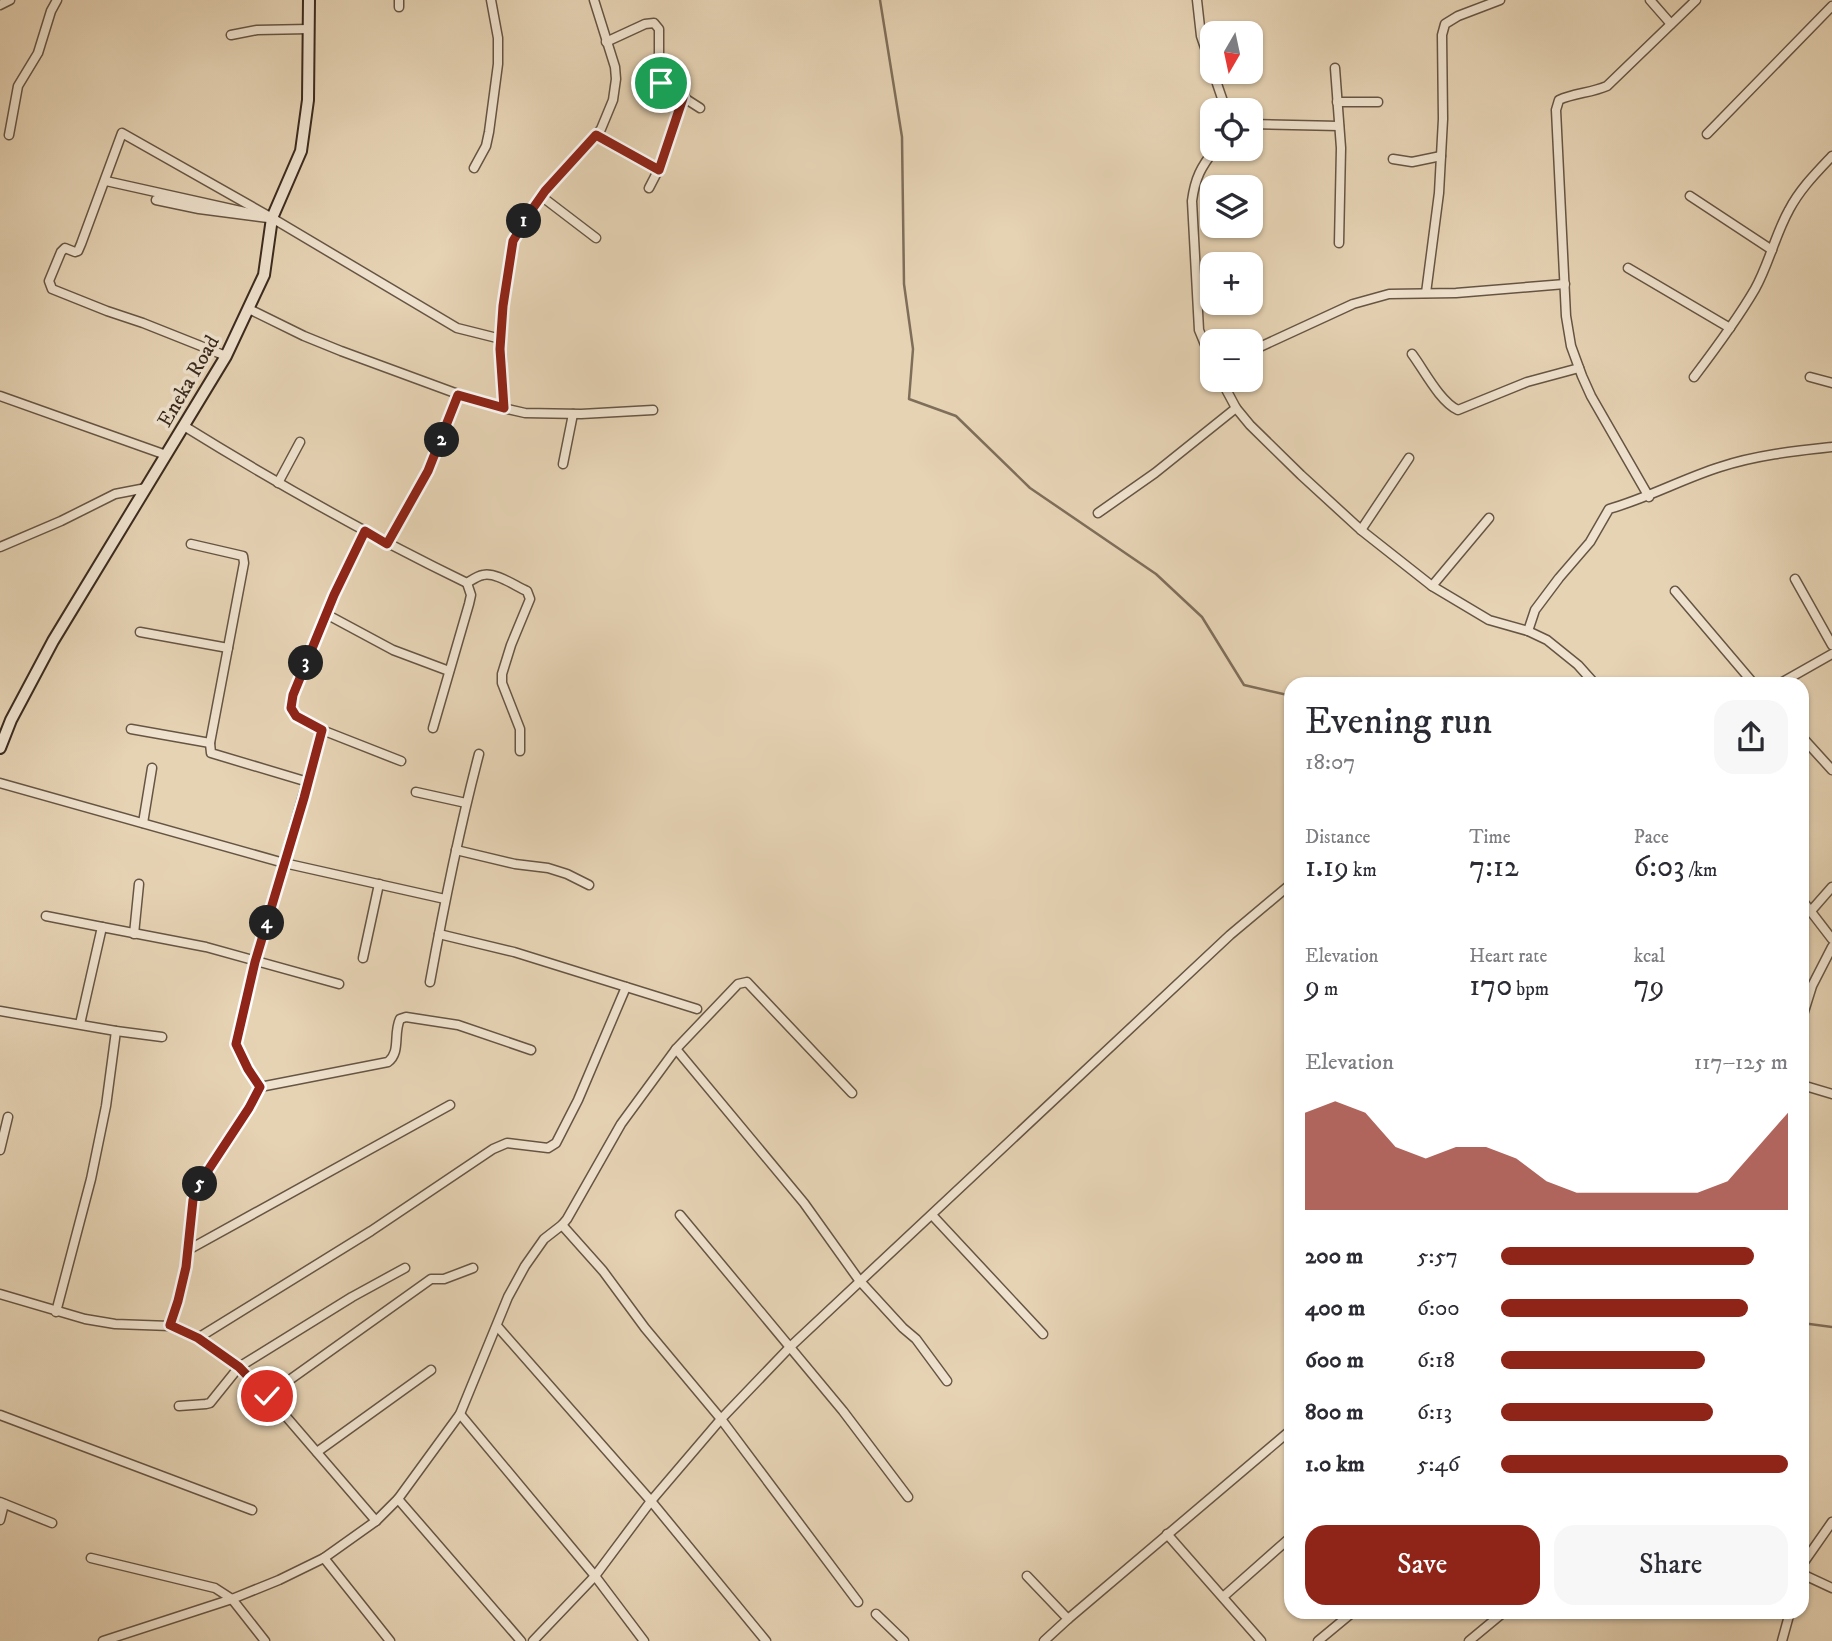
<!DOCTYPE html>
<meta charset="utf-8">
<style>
body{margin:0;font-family:"IM FELL DW Pica",serif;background:#f7f7f7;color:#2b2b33;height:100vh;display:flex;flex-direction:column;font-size:26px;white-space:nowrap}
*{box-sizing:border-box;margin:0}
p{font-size:23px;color:#7c7c81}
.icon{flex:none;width:38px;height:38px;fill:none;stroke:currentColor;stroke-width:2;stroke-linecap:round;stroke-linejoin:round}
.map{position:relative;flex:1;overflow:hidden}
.details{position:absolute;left:1284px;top:677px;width:525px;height:942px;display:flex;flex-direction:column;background:#fff;border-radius:21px;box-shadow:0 2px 5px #0004}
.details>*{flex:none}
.needle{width:46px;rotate:189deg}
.buttons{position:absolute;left:1200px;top:21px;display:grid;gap:14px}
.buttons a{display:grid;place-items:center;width:63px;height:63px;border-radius:14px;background:#fff;box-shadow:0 2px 5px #0004;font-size:35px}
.pin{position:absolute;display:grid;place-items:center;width:60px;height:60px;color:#fff;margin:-30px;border:4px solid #fff;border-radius:50%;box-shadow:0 2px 7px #0007}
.km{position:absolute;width:35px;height:35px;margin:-18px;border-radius:50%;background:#222;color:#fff;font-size:19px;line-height:35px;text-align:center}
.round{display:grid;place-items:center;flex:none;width:74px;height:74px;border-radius:21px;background:#f7f7f7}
.head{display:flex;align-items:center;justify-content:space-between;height:119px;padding:0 21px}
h1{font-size:38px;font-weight:600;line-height:52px}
.figures{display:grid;grid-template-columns:repeat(3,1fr);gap:10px;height:119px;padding:7px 21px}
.figures div{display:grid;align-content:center}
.figures b{font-size:30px;font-weight:600}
.figures small{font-size:19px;font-weight:400}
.figures p{font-size:19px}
.chart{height:196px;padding:14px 21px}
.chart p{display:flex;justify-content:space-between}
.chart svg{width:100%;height:126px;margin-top:7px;fill:#8f2418;opacity:.7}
.primary-button{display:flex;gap:14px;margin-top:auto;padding:14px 21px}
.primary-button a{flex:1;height:80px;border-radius:21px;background:#8f2418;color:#fff;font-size:28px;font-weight:600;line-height:80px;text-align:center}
.primary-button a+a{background:#f7f7f7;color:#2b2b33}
ul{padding:0 21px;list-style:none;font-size:23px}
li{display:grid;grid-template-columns:112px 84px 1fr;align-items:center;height:52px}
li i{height:18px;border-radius:9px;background:#8f2418}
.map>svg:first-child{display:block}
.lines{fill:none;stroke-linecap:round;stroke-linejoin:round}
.stream{stroke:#7f6e5a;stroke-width:2.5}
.minor-casing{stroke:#654;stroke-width:11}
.secondary-casing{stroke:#3b2b1f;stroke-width:14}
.minor{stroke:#efe2ce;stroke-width:8}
.secondary{stroke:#efe2ce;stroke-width:10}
.route-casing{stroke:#fff;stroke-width:14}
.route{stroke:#8f2418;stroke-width:9}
.labels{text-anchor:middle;stroke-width:7;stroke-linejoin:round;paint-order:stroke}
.street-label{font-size:21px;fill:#3b2b1f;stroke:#efe2ce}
</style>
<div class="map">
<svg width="1832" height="1641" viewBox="0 0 1832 1641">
<rect width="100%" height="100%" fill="#e6d3b4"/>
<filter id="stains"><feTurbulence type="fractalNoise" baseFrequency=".00286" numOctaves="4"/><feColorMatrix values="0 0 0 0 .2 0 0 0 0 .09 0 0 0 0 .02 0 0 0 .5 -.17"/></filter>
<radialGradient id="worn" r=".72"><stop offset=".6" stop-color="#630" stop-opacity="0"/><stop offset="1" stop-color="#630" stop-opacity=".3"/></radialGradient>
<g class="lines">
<g class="stream">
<polyline points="880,0 902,137 904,284 913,349 909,399 956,416 1030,488 1156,574 1202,617 1244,685 1292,696"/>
<polyline points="1802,1323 1832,1327"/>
</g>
<g class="minor-casing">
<g id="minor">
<polyline points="1197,0 1201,36 1213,71"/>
<polyline points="1650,0 1671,24"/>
<polyline points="0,5 10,0"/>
<polyline points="399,7 399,0"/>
<polyline points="231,35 257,30 309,29"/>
<polyline points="606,42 645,24 654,23 659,29 659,76 661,83 700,108"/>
<polyline points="1335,68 1341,148 1339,243"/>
<polyline points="1213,72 1226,110"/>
<polyline points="1337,102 1378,102"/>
<polyline points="1251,124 1339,126"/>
<polyline points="1707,134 1832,6"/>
<polyline points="9,135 18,86 38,53 51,11 57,0"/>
<polyline points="596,135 659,170"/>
<polyline points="1393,159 1412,162 1441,156"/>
<polyline points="474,168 486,146 489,132 498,64 498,38 491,0"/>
<polyline points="106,181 263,216"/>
<polyline points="649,188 663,161 683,98"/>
<polyline points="541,196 596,238"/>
<polyline points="1690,196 1772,250"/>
<polyline points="265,217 156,200 199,209 268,218"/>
<polyline points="1628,268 1730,328"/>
<polyline points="1426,293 1439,193 1443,119 1442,35 1445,24 1458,16 1500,0"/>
<polyline points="249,309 304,336 341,351 466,397 499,407 525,413 581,414 653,410"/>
<polyline points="1251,351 1353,304 1389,294 1456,293 1565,284"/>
<path d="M1412,354C1424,370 1440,402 1458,410L1527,382L1579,368"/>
<polyline points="226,356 143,323 107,311 52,289 49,281 61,252 65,248 75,252 78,251 81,244 122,133 272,218 457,328 501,339"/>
<path d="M1213,364L1199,330L1192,201C1195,178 1201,167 1215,149"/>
<path d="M1694,377C1716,348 1737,320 1755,289C1769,264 1775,235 1789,210C1800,189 1816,173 1832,156"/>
<polyline points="1810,377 1832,383"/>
<polyline points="1221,380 1236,408 1250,425 1301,475 1361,530 1432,586 1489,518"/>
<polyline points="0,396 166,455"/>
<polyline points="504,409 501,339 503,306 513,241 531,211 545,191 586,148 601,129 613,100 616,79 615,67 594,0"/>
<path d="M184,426C276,483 370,536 467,583"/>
<polyline points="563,464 573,414"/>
<polyline points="278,483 300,442"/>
<path d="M1649,497L1591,396L1582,376L1571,346L1566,316L1556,110L1559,100C1574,93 1591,93 1607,86L1696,0"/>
<polyline points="1098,513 1155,473 1236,408"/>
<polyline points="1361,530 1409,458"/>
<polyline points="364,531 308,655 293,695 291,708 296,716 322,730 401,761"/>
<polyline points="191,544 243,556 244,563 210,743 211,753 308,782"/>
<polyline points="388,544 428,471 442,439 458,395"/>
<polyline points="0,547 61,521 115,494 146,488"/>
<polyline points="1795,579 1832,645"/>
<path d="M467,583C472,580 477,576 483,575C496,572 515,586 527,591L530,599L511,645L502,674V683L520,729V751"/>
<polyline points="1432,586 1489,620 1528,631 1547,640 1578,665 1595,684"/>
<polyline points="1675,591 1754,684"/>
<polyline points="326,614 393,650 449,671"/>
<path d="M1528,631L1535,610L1559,578L1590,542L1609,509C1648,498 1682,479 1720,467C1756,455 1795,451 1832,447"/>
<polyline points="140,632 228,648"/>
<polyline points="1779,684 1832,654"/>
<polyline points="433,728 469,604 471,595 467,583"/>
<polyline points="131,729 210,743"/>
<polyline points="1802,737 1832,770"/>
<polyline points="0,783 284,863 445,899"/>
<polyline points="416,792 466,803"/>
<polyline points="143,823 152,768"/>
<polyline points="456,850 515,864 548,868 567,874 589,885"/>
<polyline points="1802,900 1832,939"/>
<polyline points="1810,912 1832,887"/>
<polyline points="46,916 102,927"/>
<polyline points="134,934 139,884"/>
<polyline points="439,934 514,952 697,1009"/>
<polyline points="363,958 379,884"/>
<path d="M430,982C444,905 459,830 479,754"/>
<polyline points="0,1011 116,1031 162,1037"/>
<polyline points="1802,1018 1812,986 1832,947"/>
<polyline points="80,1024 102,927 206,947 339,984"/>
<polyline points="676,1049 804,1203 859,1280 903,1328 916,1339 947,1381"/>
<polyline points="1802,1085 1832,1094"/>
<polyline points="260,1087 249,1069 236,1044 255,962 322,730"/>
<path d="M260,1087L388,1062C401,1052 393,1034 400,1019L406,1017L458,1025L531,1050"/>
<polyline points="0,1150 8,1117"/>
<polyline points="680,1215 843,1411 908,1497"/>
<polyline points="932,1215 1043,1334"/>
<polyline points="562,1225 603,1271 645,1328 721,1419 858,1602"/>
<polyline points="188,1250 450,1105"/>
<polyline points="0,1294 85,1319 115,1324 170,1326 198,1338 239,1367 271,1399 376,1521"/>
<polyline points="56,1312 91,1179 106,1106 116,1031"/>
<polyline points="170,1326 178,1301 186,1267 193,1200 201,1181 249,1108 260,1087"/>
<polyline points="497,1326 651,1501 766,1641"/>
<polyline points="198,1338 371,1231 493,1149 507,1143 548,1148 556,1143 578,1100 626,987"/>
<polyline points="267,1396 431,1279 444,1279 473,1268"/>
<polyline points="179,1406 206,1404 210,1403 239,1367 352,1297 405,1268"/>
<polyline points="460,1414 595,1576 644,1641"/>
<polyline points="0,1415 252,1510"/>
<polyline points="317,1452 431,1370"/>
<polyline points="398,1499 521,1641"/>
<polyline points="0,1502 52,1523"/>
<polyline points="0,1520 4,1504"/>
<polyline points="1167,1534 1261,1641"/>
<polyline points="91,1558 215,1588 232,1599 265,1641"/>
<polyline points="324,1558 390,1641"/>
<polyline points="1802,1566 1804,1562 1832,1522"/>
<polyline points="1802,1574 1832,1588"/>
<polyline points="1027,1576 1068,1619 1044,1641"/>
<polyline points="1223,1597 1292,1536"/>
<polyline points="876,1614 904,1641"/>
<polyline points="1068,1619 1292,1429"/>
<polyline points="103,1641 232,1599 279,1580 324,1558 376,1521 398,1499 460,1414 508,1297 525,1266 544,1239 562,1225 567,1219 621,1124 676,1049 738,984 747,982 852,1093"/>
<polyline points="533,1641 595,1576 651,1501 721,1419 790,1347 1230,935 1292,883"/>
<polyline points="1318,1641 1353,1612"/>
<polyline points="1469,1641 1504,1612"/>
<polyline points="1782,1641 1790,1612"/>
</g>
</g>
<g class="secondary-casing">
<polyline id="secondary" points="0,748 11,720 53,641 226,356 264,275 272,218 301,151 308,100 309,0"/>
</g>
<use href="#minor" class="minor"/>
<use href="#secondary" class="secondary"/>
</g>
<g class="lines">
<g class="route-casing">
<polyline id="route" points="267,1396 239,1367 198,1338 170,1325 178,1301 186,1267 193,1200 201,1181 249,1108 260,1087 248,1069 236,1044 255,962 304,798 322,730 296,716 291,708 293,695 334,595 365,531 387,544 428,471 458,395 504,408 500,349 503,306 513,241 531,211 545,191 596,135 659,170 683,98 661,83"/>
</g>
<use href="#route" class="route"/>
</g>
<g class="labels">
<g class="street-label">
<text transform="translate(188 381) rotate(-60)" y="7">Eneka Road</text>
</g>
</g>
<rect width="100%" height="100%" filter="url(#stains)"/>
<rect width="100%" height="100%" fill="url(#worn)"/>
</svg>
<div class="buttons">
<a><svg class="needle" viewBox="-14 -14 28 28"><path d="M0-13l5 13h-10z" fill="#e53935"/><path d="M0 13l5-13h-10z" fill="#7c7c81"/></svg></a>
<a><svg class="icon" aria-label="locate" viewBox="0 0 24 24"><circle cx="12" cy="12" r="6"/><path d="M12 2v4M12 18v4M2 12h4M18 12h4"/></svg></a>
<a><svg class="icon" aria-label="layers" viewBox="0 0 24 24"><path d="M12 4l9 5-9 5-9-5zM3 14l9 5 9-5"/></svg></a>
<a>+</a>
<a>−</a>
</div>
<div class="pin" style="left:661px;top:83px;background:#1e9e55"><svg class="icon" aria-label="arrive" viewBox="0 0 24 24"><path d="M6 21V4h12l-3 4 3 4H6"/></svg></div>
<div class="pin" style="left:267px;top:1396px;background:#d93025"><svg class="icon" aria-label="check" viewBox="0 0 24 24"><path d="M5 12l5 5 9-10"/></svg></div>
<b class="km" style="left:524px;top:221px">1</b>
<b class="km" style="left:442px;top:440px">2</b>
<b class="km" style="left:306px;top:663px">3</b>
<b class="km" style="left:267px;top:923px">4</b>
<b class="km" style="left:200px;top:1184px">5</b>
<section class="details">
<div class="head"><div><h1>Evening run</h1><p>18:07</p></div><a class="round"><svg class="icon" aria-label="share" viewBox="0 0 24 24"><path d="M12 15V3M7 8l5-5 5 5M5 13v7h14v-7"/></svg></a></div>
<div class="figures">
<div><p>Distance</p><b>1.19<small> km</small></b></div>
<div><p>Time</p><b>7:12</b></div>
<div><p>Pace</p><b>6:03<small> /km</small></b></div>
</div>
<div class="figures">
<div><p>Elevation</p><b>9<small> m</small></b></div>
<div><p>Heart rate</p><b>170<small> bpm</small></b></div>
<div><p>kcal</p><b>79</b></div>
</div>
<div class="chart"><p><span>Elevation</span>117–125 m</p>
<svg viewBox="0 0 160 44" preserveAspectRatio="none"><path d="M0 44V10L10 6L20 10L30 22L40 26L50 22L60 22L70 26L80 34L90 38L100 38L110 38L120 38L130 38L140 34L150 22L160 10V44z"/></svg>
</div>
<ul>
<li><b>200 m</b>5:57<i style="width:88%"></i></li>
<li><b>400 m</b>6:00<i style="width:86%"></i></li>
<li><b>600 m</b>6:18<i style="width:71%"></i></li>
<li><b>800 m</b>6:13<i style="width:74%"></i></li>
<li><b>1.0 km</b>5:46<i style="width:100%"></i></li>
</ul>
<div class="primary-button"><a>Save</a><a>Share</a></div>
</section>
</div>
